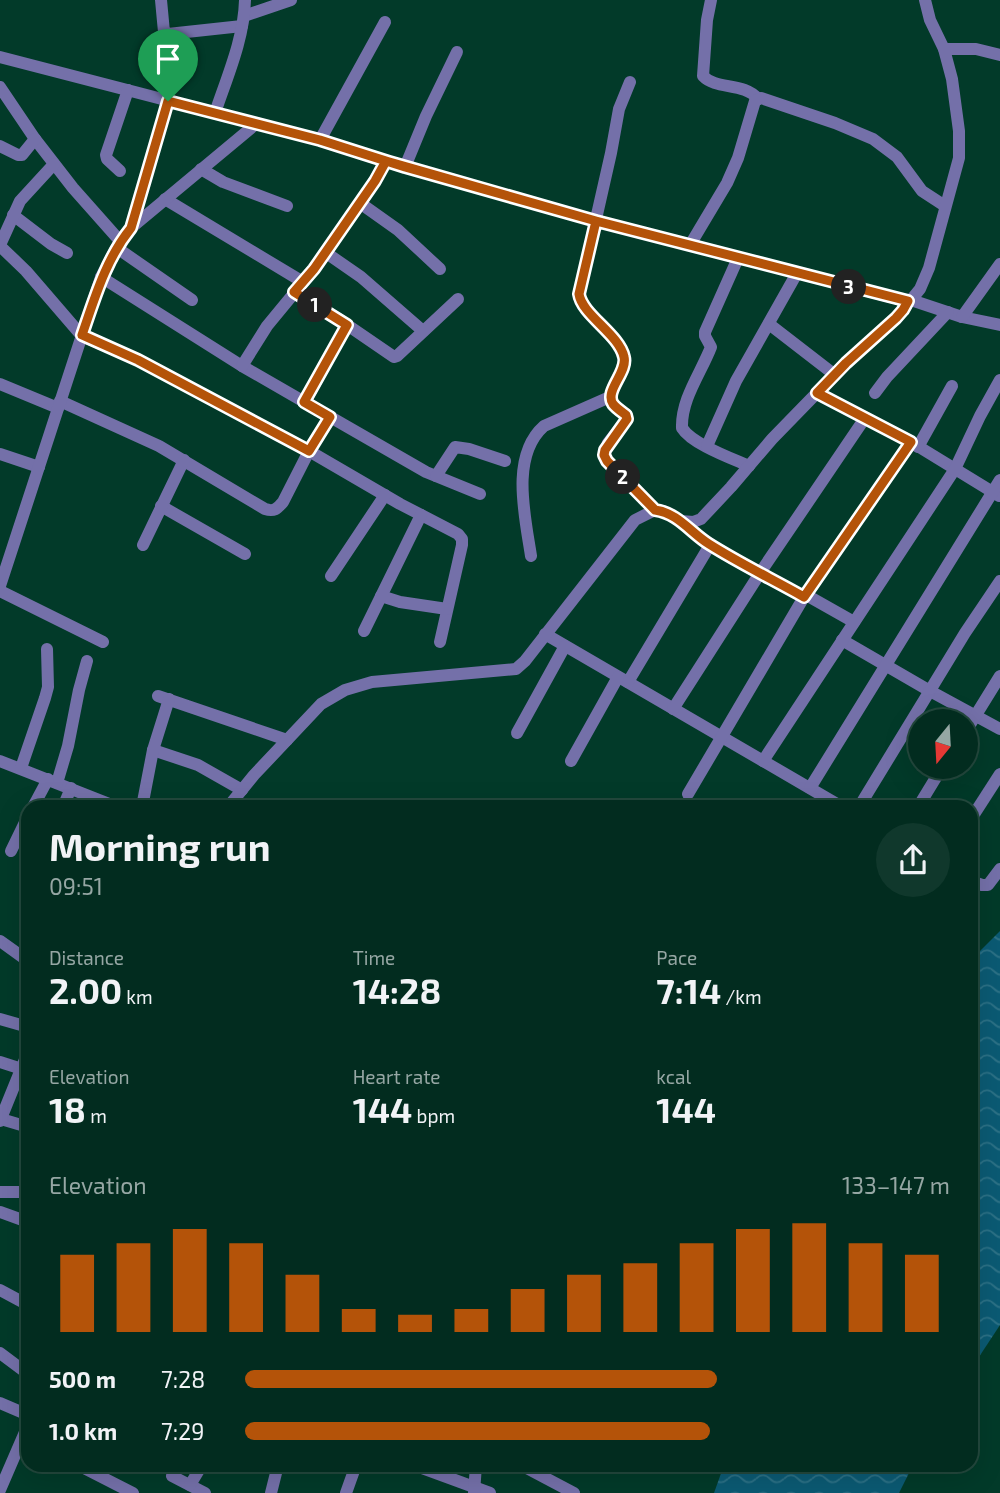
<!DOCTYPE html>
<meta charset="utf-8">
<style>
body{margin:0;font-family:"Exo 2",sans-serif;background:#10382c;color:#f1f3f6;height:100vh;display:flex;flex-direction:column;font-size:26px;white-space:nowrap}
*{box-sizing:border-box;margin:0}
p{font-size:23px;color:#96a7a4}
.icon{flex:none;width:38px;height:38px;fill:none;stroke:currentColor;stroke-width:2;stroke-linecap:round;stroke-linejoin:round}
.map{position:relative;flex:1;overflow:hidden}
.side{position:absolute;left:21px;top:800px;width:957px;height:672px;display:flex;flex-direction:column;background:#022c1f;border-radius:21px;box-shadow:0 7px 28px #0002,0 0 0 2px #23483d}
.side>*{flex:none}
.needle{width:46px;rotate:198deg}
.buttons{position:absolute;left:908px;top:709px;display:grid;gap:14px}
.buttons a{display:grid;place-items:center;width:70px;height:70px;border-radius:50%;background:#022c1f;box-shadow:0 7px 28px #0002,0 0 0 2px #23483d;font-size:35px}
.pin{position:absolute;display:grid;place-items:center;width:60px;height:60px;color:#fff;margin:-72px -30px;border-radius:50% 50% 50% 0;rotate:-45deg;box-shadow:0 0 7px #0007}
.pin .icon{rotate:45deg}
.km{position:absolute;width:35px;height:35px;margin:-18px;border-radius:50%;background:#222;color:#fff;font-size:19px;line-height:35px;text-align:center}
.round{display:grid;place-items:center;flex:none;width:74px;height:74px;border-radius:37px;background:#10382c}
.head{display:flex;align-items:center;justify-content:space-between;height:119px;padding:0 28px}
h1{font-size:38px;font-weight:700;line-height:52px}
.metrics{display:grid;grid-template-columns:repeat(3,1fr);gap:10px;height:119px;padding:7px 28px}
.metrics div{display:grid;align-content:center}
.metrics b{font-size:35px;font-weight:700}
.metrics small{font-size:19px;font-weight:400}
.metrics p{font-size:19px}
.chart{height:196px;padding:14px 28px}
.chart p{display:flex;justify-content:space-between}
.chart svg{width:100%;height:126px;margin-top:7px;stroke:#b45309;stroke-width:6}
ul{padding:0 28px;list-style:none;font-size:23px}
li{display:grid;grid-template-columns:112px 84px 1fr;align-items:center;height:52px}
li i{height:18px;border-radius:9px;background:#b45309}
.map>svg:first-child{display:block}
.water{fill:url(#water-waves)}
.lines{fill:none;stroke-linecap:round;stroke-linejoin:round}
.minor{stroke:#7470a9;stroke-width:12}
.route-casing{stroke:#fff;stroke-width:14}
.route{stroke:#b45309;stroke-width:9}
</style>
<div class="map">
<svg width="1000" height="1493" viewBox="0 0 1000 1493">
<defs>
<pattern id="water-waves" width="16" height="10" patternUnits="userSpaceOnUse" patternTransform="scale(1.75)"><rect width="16" height="10" fill="#0b5a73"/><path d="M0 5q4-4 8 0t8 0" fill="none" stroke="#2c7186"/></pattern>
</defs>
<rect width="100%" height="100%" fill="#023a29"/>
<g class="water">
<polygon points="1000,931 1000,1325 971,1369 971,960"/>
<polygon points="724,1465 913,1465 899,1493 714,1493"/>
</g>
<g class="lines">
<g class="minor">
<polyline points="161,0 164,32 168,34 242,26"/>
<path d="M711,0L707,20L703,76C716,90 744,82 758,99"/>
<polyline points="244,16 291,0"/>
<polyline points="944,49 976,49 1000,55"/>
<polyline points="0,57 320,140 405,167 596,221 894,298 908,301 911,300 962,317 1000,325"/>
<path d="M630,82L619,109L611,153L579,294C582,315 619,334 624,357C628,373 604,390 613,404C616,409 622,412 626,415L627,419L608,443L604,455L607,461L655,510"/>
<polyline points="0,87 35,139 73,188 120,241"/>
<path d="M215,113C227,77 244,39 245,0"/>
<polyline points="320,140 385,22"/>
<polyline points="0,146 18,155 22,155 35,139"/>
<polyline points="405,167 426,116 457,52"/>
<polyline points="201,169 223,182 287,206"/>
<polyline points="120,171 107,159 106,155 128,90"/>
<polyline points="165,199 303,282"/>
<polyline points="360,203 398,230 440,269"/>
<polyline points="13,215 51,244 67,253"/>
<polyline points="131,227 168,101"/>
<polyline points="0,245 20,201 54,164"/>
<polyline points="690,245 727,183 738,158 755,101 761,98 835,123 873,139 897,157 922,191 945,206"/>
<polyline points="0,246 26,271 82,336 138,360 309,451 400,504 458,534 462,539 462,545 440,642"/>
<polyline points="117,248 192,300"/>
<polyline points="325,252 361,277 423,331"/>
<path d="M738,258L705,332V336L711,347C701,373 681,399 682,428C692,444 731,458 749,466"/>
<polyline points="101,277 242,366 346,426 426,472 480,494"/>
<polyline points="294,292 340,320 394,357 397,356 458,299"/>
<polyline points="911,300 920,289 929,268 959,158 959,131 952,79 944,49 930,20 925,0"/>
<polyline points="962,317 1000,264"/>
<polyline points="769,324 835,375"/>
<polyline points="242,366 267,326 314,269 369,190 386,161"/>
<polyline points="0,384 58,408"/>
<polyline points="817,393 911,442 999,496"/>
<polyline points="875,393 887,377 948,312"/>
<path d="M60,401L159,446L265,509C274,512 277,509 283,502L309,451L330,417"/>
<polyline points="305,402 347,325"/>
<polyline points="707,446 736,381 797,273"/>
<polyline points="918,447 952,386"/>
<polyline points="0,454 39,467"/>
<polyline points="436,476 455,447 469,449 505,461"/>
<polyline points="161,506 245,554"/>
<path d="M681,521C712,552 764,575 804,597L808,596L854,622"/>
<polyline points="143,545 184,460"/>
<path d="M531,556C525,516 510,456 544,426L612,396"/>
<polyline points="331,576 385,495"/>
<polyline points="0,586 101,277 120,241 131,228 257,123"/>
<polyline points="0,591 103,642"/>
<polyline points="381,596 400,602 447,609"/>
<polyline points="364,631 421,515"/>
<polyline points="545,634 842,807"/>
<polyline points="842,640 930,691 1000,729"/>
<polyline points="628,682 710,545"/>
<polyline points="158,696 287,740"/>
<polyline points="673,709 760,573 865,418"/>
<polyline points="966,731 1000,676"/>
<polyline points="517,733 565,646"/>
<polyline points="153,750 198,765 242,790"/>
<polyline points="0,761 117,807"/>
<polyline points="571,761 618,677"/>
<polyline points="763,761 955,469 980,416 1000,380"/>
<polyline points="21,768 45,698 48,687 47,649"/>
<polyline points="57,783 68,746 79,690 87,661"/>
<polyline points="810,788 1000,480"/>
<polyline points="688,794 804,597 911,442"/>
<polyline points="33,807 48,779"/>
<polyline points="63,807 71,788"/>
<polyline points="142,807 153,750 169,699"/>
<polyline points="228,807 254,775 321,704 345,690 372,682 516,669 525,661 635,520 655,510 663,511 681,521 693,522 701,519 731,487 772,439 846,363 896,318 906,306 908,301"/>
<polyline points="859,807 965,633 1000,581"/>
<polyline points="918,807 943,766"/>
<polyline points="971,819 1000,774"/>
<polyline points="11,851 28,816"/>
<polyline points="971,881 982,885 988,885 1000,869"/>
<polyline points="0,941 28,961"/>
<polyline points="0,1019 28,1027"/>
<polyline points="0,1062 28,1071"/>
<polyline points="1,1119 28,1127"/>
<polyline points="0,1121 28,1052"/>
<polyline points="0,1192 28,1192"/>
<polyline points="0,1212 28,1222"/>
<polyline points="0,1290 28,1305"/>
<polyline points="0,1353 28,1374"/>
<polyline points="0,1403 28,1415"/>
<polyline points="78,1465 133,1493"/>
<polyline points="414,1465 490,1493"/>
<polyline points="521,1465 574,1493"/>
<polyline points="172,1476 205,1493"/>
<polyline points="190,1485 202,1465"/>
<polyline points="0,1490 28,1425"/>
<polyline points="271,1493 278,1465"/>
<polyline points="346,1493 356,1465"/>
<polyline points="474,1493 476,1465"/>
</g>
</g>
<g class="lines">
<g class="route-casing">
<path id="route" d="M168,101L131,228C106,259 95,297 82,335L138,360L309,451L330,417L304,402L347,325L294,292L314,269L375,181L386,161L596,221L579,294C582,315 619,334 624,357C628,372 604,391 613,404C616,408 622,412 626,415L627,419L605,450L604,455L607,461L655,510C678,513 691,533 709,544C739,563 772,579 804,597L911,442L817,393L846,363L896,318L903,310L908,301L596,221L405,167L320,140L168,101"/>
</g>
<use href="#route" class="route"/>
</g>
</svg>
<div class="buttons">
<a><svg class="needle" viewBox="-14 -14 28 28"><path d="M0-13l5 13h-10z" fill="#e53935"/><path d="M0 13l5-13h-10z" fill="#96a7a4"/></svg></a>
</div>
<div class="pin" style="left:168px;top:101px;background:#1e9e55"><svg class="icon" aria-label="arrive" viewBox="0 0 24 24"><path d="M6 21V4h12l-3 4 3 4H6"/></svg></div>
<b class="km" style="left:315px;top:305px">1</b>
<b class="km" style="left:623px;top:477px">2</b>
<b class="km" style="left:849px;top:287px">3</b>
<section class="side">
<div class="head"><div><h1>Morning run</h1><p>09:51</p></div><a class="round"><svg class="icon" aria-label="share" viewBox="0 0 24 24"><path d="M12 15V3M7 8l5-5 5 5M5 13v7h14v-7"/></svg></a></div>
<div class="metrics">
<div><p>Distance</p><b>2.00<small> km</small></b></div>
<div><p>Time</p><b>14:28</b></div>
<div><p>Pace</p><b>7:14<small> /km</small></b></div>
</div>
<div class="metrics">
<div><p>Elevation</p><b>18<small> m</small></b></div>
<div><p>Heart rate</p><b>144<small> bpm</small></b></div>
<div><p>kcal</p><b>144</b></div>
</div>
<div class="chart"><p><span>Elevation</span>133–147 m</p>
<svg viewBox="0 0 160 44" preserveAspectRatio="none"><path d="M5 44V17M15 44V13M25 44V8M35 44V13M45 44V24M55 44V36M65 44V38M75 44V36M85 44V29M95 44V24M105 44V20M115 44V13M125 44V8M135 44V6M145 44V13M155 44V17"/></svg>
</div>
<ul>
<li><b>500 m</b>7:28<i style="width:67%"></i></li>
<li><b>1.0 km</b>7:29<i style="width:66%"></i></li>
</ul>
</section>
</div>
